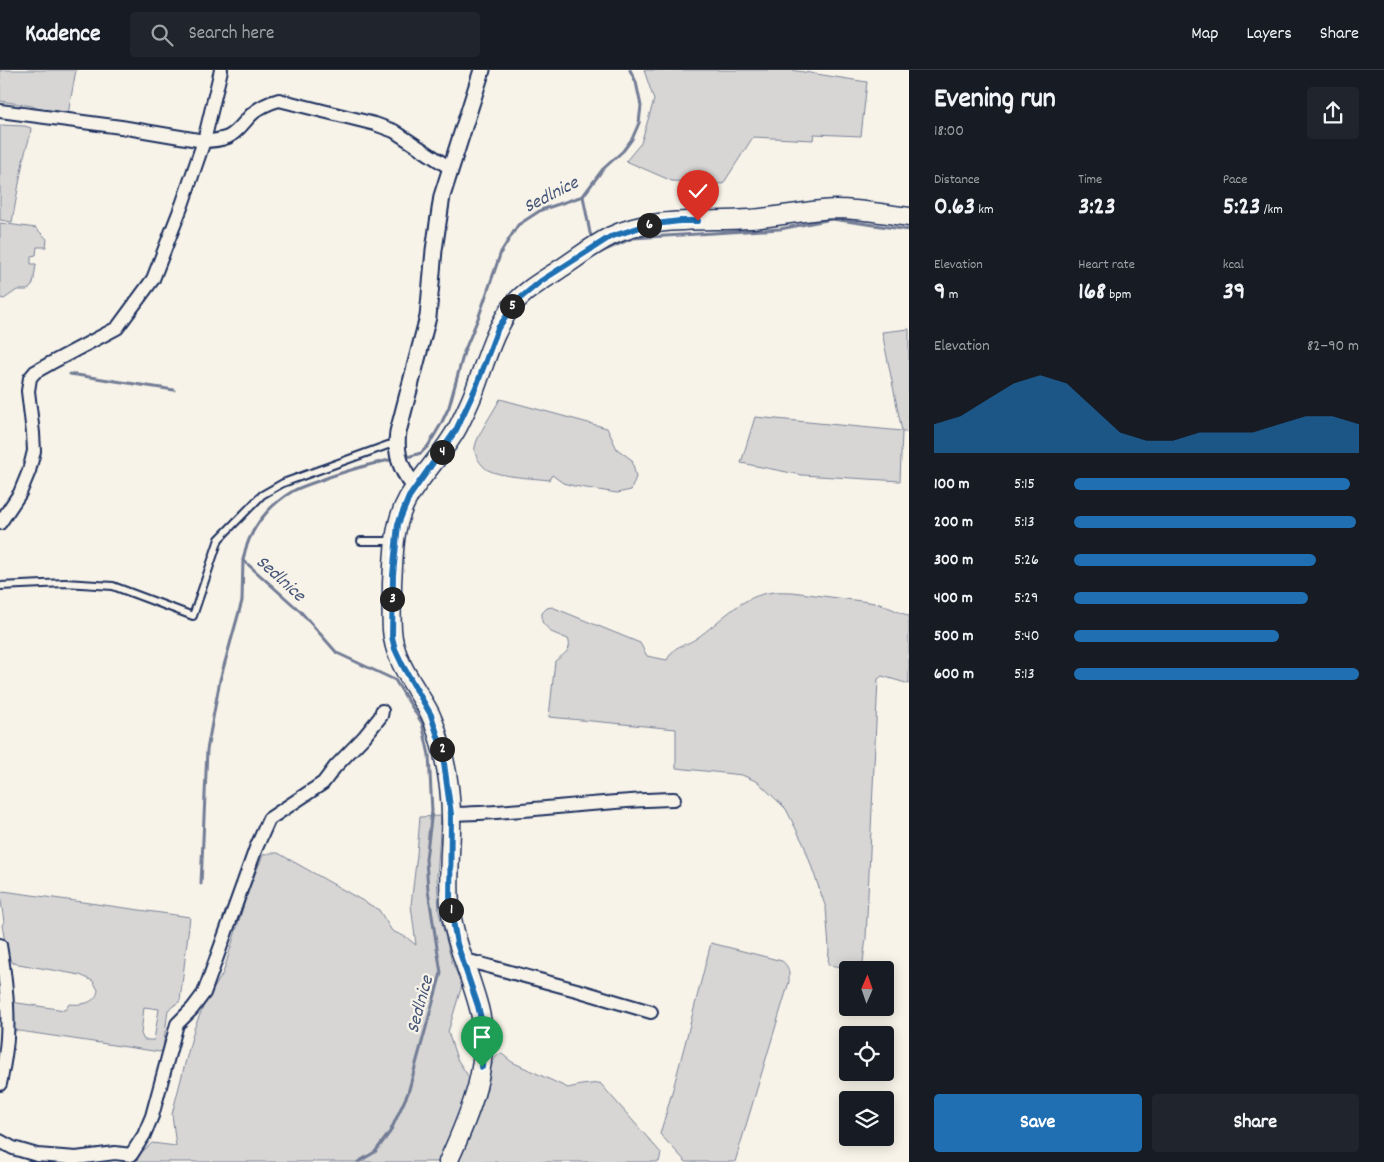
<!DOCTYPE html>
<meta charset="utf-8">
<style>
body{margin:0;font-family:Dekko,sans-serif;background:#20242c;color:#f1f3f6;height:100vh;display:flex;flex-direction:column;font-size:19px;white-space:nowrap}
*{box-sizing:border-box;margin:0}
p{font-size:16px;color:#9ea1a6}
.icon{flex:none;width:28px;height:28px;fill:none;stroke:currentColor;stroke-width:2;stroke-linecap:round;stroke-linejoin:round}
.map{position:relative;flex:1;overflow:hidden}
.side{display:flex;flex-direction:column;background:#171b24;width:475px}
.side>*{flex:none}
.needle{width:32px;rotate:2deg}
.fabs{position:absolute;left:839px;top:891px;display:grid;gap:10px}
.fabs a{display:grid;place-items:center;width:55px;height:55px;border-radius:5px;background:#171b24;box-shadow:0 2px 12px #0003;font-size:25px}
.pin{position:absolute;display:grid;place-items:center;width:42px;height:42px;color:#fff;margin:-51px -21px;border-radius:50% 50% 50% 0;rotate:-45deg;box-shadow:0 0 5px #0007}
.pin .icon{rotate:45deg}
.km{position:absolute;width:25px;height:25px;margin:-12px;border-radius:50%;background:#222;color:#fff;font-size:14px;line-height:25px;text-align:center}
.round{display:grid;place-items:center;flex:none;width:52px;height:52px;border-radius:5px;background:#20242c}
.head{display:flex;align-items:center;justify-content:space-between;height:85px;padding:0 25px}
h1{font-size:28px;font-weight:700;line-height:38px}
.figures{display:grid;grid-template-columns:repeat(3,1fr);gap:8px;height:85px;padding:5px 25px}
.figures div{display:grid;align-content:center}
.figures b{font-size:25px;font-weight:700}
.figures small{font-size:14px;font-weight:400}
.figures p{font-size:14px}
.chart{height:140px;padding:10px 25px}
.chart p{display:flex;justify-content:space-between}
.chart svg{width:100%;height:90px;margin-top:5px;fill:#1f6fb2;opacity:.7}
.button{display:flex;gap:10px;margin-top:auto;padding:10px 25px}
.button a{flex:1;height:58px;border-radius:5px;background:#1f6fb2;color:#fff;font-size:20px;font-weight:700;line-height:58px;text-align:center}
.button a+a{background:#20242c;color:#f1f3f6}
ul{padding:0 25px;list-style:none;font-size:16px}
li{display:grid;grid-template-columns:80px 60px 1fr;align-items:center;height:38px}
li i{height:12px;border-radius:6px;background:#1f6fb2}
header{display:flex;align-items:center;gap:30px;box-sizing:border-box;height:70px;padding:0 25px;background:#171b24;border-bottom:1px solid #363941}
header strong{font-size:24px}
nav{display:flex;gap:28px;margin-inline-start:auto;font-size:18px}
.search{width:350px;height:45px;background:#20242c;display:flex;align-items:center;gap:12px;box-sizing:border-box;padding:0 18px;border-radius:5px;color:#9ea1a6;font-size:19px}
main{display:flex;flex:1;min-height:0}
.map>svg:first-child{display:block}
.green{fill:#d7d6d4;stroke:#798299;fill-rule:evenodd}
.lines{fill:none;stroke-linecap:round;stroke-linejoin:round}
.stream{stroke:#727c95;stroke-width:3}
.service-casing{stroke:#1b2f5e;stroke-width:10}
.minor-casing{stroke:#1b2f5e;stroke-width:16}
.tertiary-casing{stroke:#1b2f5e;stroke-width:19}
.secondary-casing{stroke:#1b2f5e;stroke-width:21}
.service{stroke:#f7f3e8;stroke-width:6}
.minor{stroke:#f7f3e8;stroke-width:12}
.tertiary{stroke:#f7f3e8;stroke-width:15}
.secondary{stroke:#f7f3e8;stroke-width:18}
.route-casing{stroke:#fff;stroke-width:10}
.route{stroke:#1f6fb2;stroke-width:6}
.labels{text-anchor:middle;stroke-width:4.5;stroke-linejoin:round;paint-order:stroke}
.water-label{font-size:19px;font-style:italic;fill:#465679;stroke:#f7f3e8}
</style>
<header>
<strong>Kadence</strong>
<div class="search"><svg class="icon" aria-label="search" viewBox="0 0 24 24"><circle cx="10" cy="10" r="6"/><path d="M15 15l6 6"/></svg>Search here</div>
<nav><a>Map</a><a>Layers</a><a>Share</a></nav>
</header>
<main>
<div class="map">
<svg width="909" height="1092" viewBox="0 0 909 1092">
<rect width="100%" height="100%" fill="#f7f3e8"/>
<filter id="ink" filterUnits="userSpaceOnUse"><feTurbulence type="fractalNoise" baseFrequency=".02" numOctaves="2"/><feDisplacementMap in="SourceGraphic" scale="10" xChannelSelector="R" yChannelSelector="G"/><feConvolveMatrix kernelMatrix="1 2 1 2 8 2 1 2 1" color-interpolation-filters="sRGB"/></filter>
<g filter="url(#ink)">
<g class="green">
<polygon points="0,0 76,0 68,44 40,40 32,36 0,31"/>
<polygon points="644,0 791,0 867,12 861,66 814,64 813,70 753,67 723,114 672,111 626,91 641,73 654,30"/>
<polygon points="0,55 25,56 31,58 30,66 24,86 12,152 0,150"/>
<polygon points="0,153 36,158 47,169 46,177 37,177 36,185 31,186 31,194 36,194 34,209 32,216 27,220 17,220 4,229 0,228"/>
<polygon points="909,259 909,362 902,362 900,411 802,405 741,393 755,347 902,361 882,262"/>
<path d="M500,329L607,358L617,379L632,390L636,407L631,420L617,423L574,416L563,413L552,405L549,410C533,408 501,407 488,400C481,396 473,384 475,377C477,365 494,341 500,329Z"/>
<path d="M792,522L869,532L880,534L909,546V614L882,606L878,609L866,868L862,900L828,895L829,878L826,838L804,775L786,739L758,712L742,705L676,698V659L549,647L555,591C563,585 573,580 568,569L551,562L542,552V543L547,538L552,537L640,573L647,586L667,590C677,572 681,579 697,568C720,552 739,528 768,523C776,521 784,522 792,522Z"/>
<polygon points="441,746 437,807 439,842 452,892 462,915 448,962 457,989 470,1009 461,1042 441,1092 136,1092 142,1082 152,1073 176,1076 172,1044 194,959 203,937 223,903 248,821 263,785 269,783 278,783 379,840 392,861 406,867 416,875 411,835 417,784 420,747"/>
<path d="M3,821L190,847L180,931L168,940L163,979L160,982L13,960L11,932L65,940L69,934C81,935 96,934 98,920L93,911L80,905L13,893L8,889L2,855L4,852L0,824ZM144,937L159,939L154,970H144L141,964Z"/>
<path d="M711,873L782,891C790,897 789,903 789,912L735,1092H686L660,1064C679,1001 694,937 711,873Z"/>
<path d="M502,984L512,992L568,1018L581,1015L600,1013L661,1083L659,1092H459C469,1070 478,1049 485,1026C488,1012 489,996 497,985Z"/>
</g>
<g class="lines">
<g class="stream">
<polyline points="583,126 590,163 593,170"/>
<polyline points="598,181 599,183 633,168 780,159 832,149 909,160"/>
<polyline points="70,304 174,320"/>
<polyline points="404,388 421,383 428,376 441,354 449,337 464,282 479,246 501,182 518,155 541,140 583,126 603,99 623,81 632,69 639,53 641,36 636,12 630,0"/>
<polyline points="201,814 207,680 220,610 242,531 243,490"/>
<path d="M358,1092L375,1082L390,1062L408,1023L441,903L428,820L426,789L432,741L429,685L422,653L395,610L337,583L300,541L243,490C248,461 267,436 293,421C304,415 317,412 329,407C350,400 373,393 395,389"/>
</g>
<g class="service-casing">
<g id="service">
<polyline points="361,471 394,471"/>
<polyline points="0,516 65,513 113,516 193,546 219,469 262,425 283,413 388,375 397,374"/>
</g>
</g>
<g class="minor-casing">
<g id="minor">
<path d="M0,41L121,57L204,71C212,71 220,70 228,67C238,62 244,52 251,45C259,37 268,33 279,30L375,54L394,61L450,98"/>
<polyline points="0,453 20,423 29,401 34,381 33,363 28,321 30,308 35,302 51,293 117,258 153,209 182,135 204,71 221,0"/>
<path d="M451,744C526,743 599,730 674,729"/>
<path d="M0,875C5,905 9,937 7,968C6,984 3,999 0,1014"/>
<polyline points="462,889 580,921 651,942"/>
<polyline points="0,1071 13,1078 37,1085 76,1088 115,1083 131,1085 144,1065 152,1046 177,954 192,939 204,923 256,778 269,749 323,713 335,697 364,667 381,646 382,641"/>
</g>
</g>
<g class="tertiary-casing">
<path id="tertiary" d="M416,417C401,402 395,383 398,362L428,247L434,180L442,126L482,0"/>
</g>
<g class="secondary-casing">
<path id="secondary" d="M448,1092C470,1044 493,991 479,938C470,903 454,872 450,835C448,811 450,786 451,762C452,731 448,699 439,669C436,658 433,648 427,638C413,613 394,590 392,560C391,544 392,528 392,513C394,484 393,454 408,428C423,403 444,383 458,357C465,343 472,329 477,314C487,287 495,258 513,235C525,220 544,210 560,199C577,188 593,175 611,166C653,146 704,152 750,149C779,147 807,140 836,139C860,139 885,144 909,147"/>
</g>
<use href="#service" class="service"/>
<use href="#minor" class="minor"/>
<use href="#tertiary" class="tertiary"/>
<use href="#secondary" class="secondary"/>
</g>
</g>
<g class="lines" filter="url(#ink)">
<g class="route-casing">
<polyline id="route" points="482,997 483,957 478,936 457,874 450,833 451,744 442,679 431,645 403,596 395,579 392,567 393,505 398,454 409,427 456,360 476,317 498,258 518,230 541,211 610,167 647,155 680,151 698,151"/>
</g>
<use href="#route" class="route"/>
</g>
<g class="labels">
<g class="water-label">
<text transform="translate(550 123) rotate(-27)" y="7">Sedlnice</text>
<text transform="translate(282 507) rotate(42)" y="7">Sedlnice</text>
<text transform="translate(418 934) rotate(-75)" y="7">Sedlnice</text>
</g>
</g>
</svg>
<div class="fabs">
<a><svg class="needle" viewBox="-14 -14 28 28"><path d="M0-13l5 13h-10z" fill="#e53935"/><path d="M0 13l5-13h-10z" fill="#9ea1a6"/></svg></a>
<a><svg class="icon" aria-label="locate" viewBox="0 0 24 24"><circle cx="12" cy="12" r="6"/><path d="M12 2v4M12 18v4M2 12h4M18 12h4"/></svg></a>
<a><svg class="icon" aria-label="layers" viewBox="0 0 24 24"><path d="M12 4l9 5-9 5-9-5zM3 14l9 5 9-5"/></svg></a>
</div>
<div class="pin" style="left:482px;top:997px;background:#1e9e55"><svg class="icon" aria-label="arrive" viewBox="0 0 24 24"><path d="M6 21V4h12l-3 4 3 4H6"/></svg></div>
<div class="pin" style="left:698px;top:151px;background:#d93025"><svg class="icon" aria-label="check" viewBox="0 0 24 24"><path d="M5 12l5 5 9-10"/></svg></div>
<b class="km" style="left:451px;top:840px">1</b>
<b class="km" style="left:442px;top:679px">2</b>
<b class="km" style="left:392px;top:529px">3</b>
<b class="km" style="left:442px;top:382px">4</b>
<b class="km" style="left:512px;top:236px">5</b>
<b class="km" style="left:649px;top:155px">6</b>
</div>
<section class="side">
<div class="head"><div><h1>Evening run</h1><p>18:00</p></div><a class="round"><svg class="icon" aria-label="share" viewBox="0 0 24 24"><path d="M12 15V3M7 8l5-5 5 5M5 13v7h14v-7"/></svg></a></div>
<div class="figures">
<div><p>Distance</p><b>0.63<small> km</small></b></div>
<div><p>Time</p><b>3:23</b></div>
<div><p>Pace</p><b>5:23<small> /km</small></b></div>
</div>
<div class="figures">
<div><p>Elevation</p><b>9<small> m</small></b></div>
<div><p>Heart rate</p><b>168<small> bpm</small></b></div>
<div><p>kcal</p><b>39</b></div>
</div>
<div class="chart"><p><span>Elevation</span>82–90 m</p>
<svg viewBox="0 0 160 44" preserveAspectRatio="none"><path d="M0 44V30L10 26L20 18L30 10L40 6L50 10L60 22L70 34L80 38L90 38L100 34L110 34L120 34L130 30L140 26L150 26L160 30V44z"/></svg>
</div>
<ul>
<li><b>100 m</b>5:15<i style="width:97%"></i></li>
<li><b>200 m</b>5:13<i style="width:99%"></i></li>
<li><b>300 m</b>5:26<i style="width:85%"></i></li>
<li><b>400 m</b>5:29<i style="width:82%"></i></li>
<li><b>500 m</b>5:40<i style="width:72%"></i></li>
<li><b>600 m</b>5:13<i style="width:100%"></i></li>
</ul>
<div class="button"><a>Save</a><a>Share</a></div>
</section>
</main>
